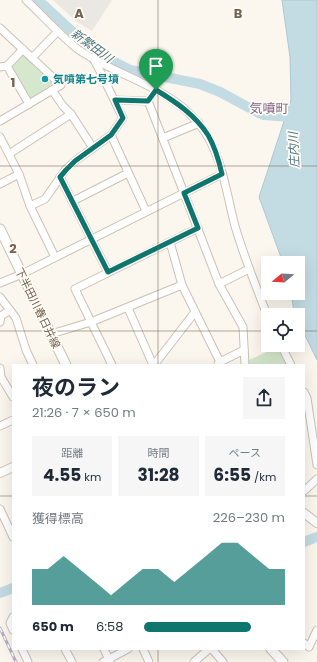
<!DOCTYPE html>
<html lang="ja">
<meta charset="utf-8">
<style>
body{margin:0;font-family:Poppins,"Noto Sans JP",sans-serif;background:#f6f6f7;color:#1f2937;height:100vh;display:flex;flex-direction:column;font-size:15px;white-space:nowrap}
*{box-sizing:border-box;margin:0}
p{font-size:13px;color:#747a83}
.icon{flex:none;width:22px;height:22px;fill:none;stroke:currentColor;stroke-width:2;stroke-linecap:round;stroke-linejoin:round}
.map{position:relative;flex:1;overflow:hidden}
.details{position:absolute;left:12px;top:364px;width:293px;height:286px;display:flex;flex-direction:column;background:#fff;border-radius:0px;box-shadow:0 4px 16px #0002}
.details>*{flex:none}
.needle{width:26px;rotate:252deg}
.fabs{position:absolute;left:261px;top:256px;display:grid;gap:8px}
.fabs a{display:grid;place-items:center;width:44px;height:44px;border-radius:0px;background:#fff;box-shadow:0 4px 16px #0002;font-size:20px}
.pin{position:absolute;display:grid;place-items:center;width:34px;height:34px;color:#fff;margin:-41px -17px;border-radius:50% 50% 50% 0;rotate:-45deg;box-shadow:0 0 4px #0007}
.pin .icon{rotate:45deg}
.round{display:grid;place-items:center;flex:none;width:42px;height:42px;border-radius:0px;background:#f6f6f7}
.head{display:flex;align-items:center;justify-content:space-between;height:68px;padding:0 20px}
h1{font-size:22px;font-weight:700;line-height:30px}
.metrics{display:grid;grid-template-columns:repeat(3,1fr);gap:6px;height:68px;padding:4px 20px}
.metrics div{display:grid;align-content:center;border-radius:0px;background:#f6f6f7;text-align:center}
.metrics b{font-size:17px;font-weight:700}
.metrics small{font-size:11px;font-weight:400}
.metrics p{font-size:11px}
.chart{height:112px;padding:8px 20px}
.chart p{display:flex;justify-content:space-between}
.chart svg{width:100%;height:72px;margin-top:4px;fill:#0f766e;opacity:.7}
ul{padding:0 20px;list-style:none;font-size:13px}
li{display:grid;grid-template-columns:64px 48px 1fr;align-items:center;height:30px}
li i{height:10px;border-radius:5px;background:#0f766e}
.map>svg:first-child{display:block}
.industrial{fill:#ebe7e2}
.green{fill:#d5e8cd}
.water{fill:#c3dbe3;stroke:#abc9d4}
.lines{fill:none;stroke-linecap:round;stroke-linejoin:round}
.river{stroke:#c3dbe3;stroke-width:10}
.minor-casing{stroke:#cdc1b4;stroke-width:9}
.tertiary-casing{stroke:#cdc1b4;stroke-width:10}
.secondary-casing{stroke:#cfc2b2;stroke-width:11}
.minor{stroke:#fff;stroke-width:7}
.tertiary{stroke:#fff;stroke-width:8}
.secondary{stroke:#fff;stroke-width:9}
.rail-casing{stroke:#bcacc5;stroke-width:3}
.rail{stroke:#fefbf4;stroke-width:1.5;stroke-dasharray:4.5;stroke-linecap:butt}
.route-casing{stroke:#fff;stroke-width:8}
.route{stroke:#0f766e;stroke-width:5}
.grid{fill:none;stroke:#746252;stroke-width:1;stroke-opacity:0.55}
.culture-dot{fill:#0f9aa8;stroke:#fefbf4;stroke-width:1.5}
.labels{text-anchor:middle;stroke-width:3.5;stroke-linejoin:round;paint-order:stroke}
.culture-label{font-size:11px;font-weight:bold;fill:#0d838f;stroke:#fefbf4;text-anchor:start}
.street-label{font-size:11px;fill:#746252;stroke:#fefbf4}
.water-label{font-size:12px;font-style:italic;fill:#4e7585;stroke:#fefbf4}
.quarter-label{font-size:13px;fill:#816689;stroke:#fefbf4}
.grid-label{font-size:13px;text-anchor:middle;font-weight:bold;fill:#746252;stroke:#fefbf4;stroke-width:3.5;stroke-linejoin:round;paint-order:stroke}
</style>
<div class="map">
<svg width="317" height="662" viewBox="0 0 317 662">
<rect width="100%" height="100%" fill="#fbf7ee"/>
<polygon class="industrial" points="53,0 112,0 92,31 77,22"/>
<g class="green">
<polygon points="22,54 25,54 56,83 55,86 30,101 11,68 11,66"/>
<polygon points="279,346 288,365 247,365 247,361"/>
</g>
<polygon class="water" points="282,0 317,0 317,360 298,321 298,315 295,315 294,312 291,293 298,293 298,263 283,263 259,197 291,100 290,57"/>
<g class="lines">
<g class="river">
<polyline points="38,0 76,35 105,57 130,70 200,84 220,92 259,113 264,115 292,117"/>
<polyline points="304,542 317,537"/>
<polyline points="0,593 13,588"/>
</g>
<g class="minor-casing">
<g id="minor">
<path d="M26,0C42,15 57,32 74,46C79,51 86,54 92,58C128,79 172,90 199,124C222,152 226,192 235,226C244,257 256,287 268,317"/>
<polyline points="0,28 61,85 0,121"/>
<polyline points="32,58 58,31"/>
<polyline points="7,66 29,104"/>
<polyline points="0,67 7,66 23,49"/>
<polyline points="52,90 63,106 71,114"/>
<polyline points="115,100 148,101 184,193 219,284 243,327 245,365"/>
<polyline points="111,135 146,211"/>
<polyline points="0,137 19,174 30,206 55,257"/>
<polyline points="163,138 199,123"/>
<polyline points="9,154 71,114 93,148"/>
<polyline points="60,177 108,272"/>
<polyline points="0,184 19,174"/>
<polyline points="73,201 128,173"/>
<polyline points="30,206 45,199 66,169 75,161 111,135 123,118 100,71 93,58"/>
<polyline points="170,242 182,285 220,362"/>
<polyline points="0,283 22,274 222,174"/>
<polyline points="219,284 249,269"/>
<polyline points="0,297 16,318 26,350 33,365"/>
<polyline points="128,308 153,365"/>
<polyline points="0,322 1,316 10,310"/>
<polyline points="51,334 91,322 182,285"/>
<polyline points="281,345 291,365"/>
<polyline points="218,364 220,362 244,350"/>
<polyline points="112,365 75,289 198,228"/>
<polyline points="154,365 195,312"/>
<polyline points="0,368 1,377 13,397"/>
<polyline points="304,392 307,398 317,465"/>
<polyline points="0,426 13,420"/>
<polyline points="304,491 317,479"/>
<polyline points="0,509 13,537"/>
<polyline points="13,617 10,623 13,630"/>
<polyline points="304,643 309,647 317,630"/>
<polyline points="22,649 28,662"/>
<polyline points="65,649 72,662"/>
<polyline points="104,649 110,662"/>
<polyline points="143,649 149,662"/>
<polyline points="212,649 223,662"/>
<polyline points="103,662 128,649"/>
<polyline points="194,662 209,649"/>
</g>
</g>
<g class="tertiary-casing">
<g id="tertiary">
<polyline points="0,473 13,467"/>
<polyline points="304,513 317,523"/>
</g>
</g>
<g class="secondary-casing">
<g id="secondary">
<polyline points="0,229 66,365"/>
<polyline points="271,649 283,662"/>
</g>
</g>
<use href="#minor" class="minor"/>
<use href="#tertiary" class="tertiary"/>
<use href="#secondary" class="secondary"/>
<g class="rail-casing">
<polyline id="rail" points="0,628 16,662"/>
</g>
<use href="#rail" class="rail"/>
</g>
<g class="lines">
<g class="route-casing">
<path id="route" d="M156,90C176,102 195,115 208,135C215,147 219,161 222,174L184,193L198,228L108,272L60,177L66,170L75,161L111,135L123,118L115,100L148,101Z"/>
</g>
<use href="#route" class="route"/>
</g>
<path class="grid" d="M158,0V365M0,166H317M0,331H268M298,331H317M0,496H13M304,496H317M158,649V662"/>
<circle class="culture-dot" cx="45" cy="79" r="4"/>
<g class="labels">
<g class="culture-label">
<text x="53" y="83">気噴第七号墳</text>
</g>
<g class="street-label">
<text transform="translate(38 308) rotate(64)" y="4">下半田川春日井線</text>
</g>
<g class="water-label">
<text transform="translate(92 46) rotate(36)" y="4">新繁田川</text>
<text transform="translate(294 150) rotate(-93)" y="4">庄内川</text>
</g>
<g class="quarter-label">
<text x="269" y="113">気噴町</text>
</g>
</g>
<g class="grid-label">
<text x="79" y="18">A</text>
<text x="238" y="18">B</text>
<text x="13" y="87">1</text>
<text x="13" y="253">2</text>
</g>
</svg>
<div class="fabs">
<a><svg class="needle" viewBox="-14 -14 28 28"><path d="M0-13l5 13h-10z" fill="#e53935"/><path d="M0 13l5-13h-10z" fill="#747a83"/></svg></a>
<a><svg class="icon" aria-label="locate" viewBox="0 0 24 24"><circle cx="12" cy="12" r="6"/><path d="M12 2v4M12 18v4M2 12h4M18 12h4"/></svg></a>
</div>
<div class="pin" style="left:156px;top:90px;background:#1e9e55"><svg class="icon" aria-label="arrive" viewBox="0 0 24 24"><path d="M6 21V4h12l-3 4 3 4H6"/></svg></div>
<section class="details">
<div class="head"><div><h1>夜のラン</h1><p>21:26 · 7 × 650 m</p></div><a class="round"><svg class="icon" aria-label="share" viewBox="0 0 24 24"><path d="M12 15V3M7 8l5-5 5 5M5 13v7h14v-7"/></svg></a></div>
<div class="metrics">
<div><p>距離</p><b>4.55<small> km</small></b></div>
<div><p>時間</p><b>31:28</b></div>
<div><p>ペース</p><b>6:55<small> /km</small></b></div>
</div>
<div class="chart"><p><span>獲得標高</span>226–230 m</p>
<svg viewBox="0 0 160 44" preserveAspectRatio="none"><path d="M0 44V22L10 22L20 14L30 22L40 30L50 38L60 30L70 22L80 22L90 30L100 22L110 14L120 6L130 6L140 14L150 22L160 22V44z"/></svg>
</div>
<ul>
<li><b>650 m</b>6:58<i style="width:76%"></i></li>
</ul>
</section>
</div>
